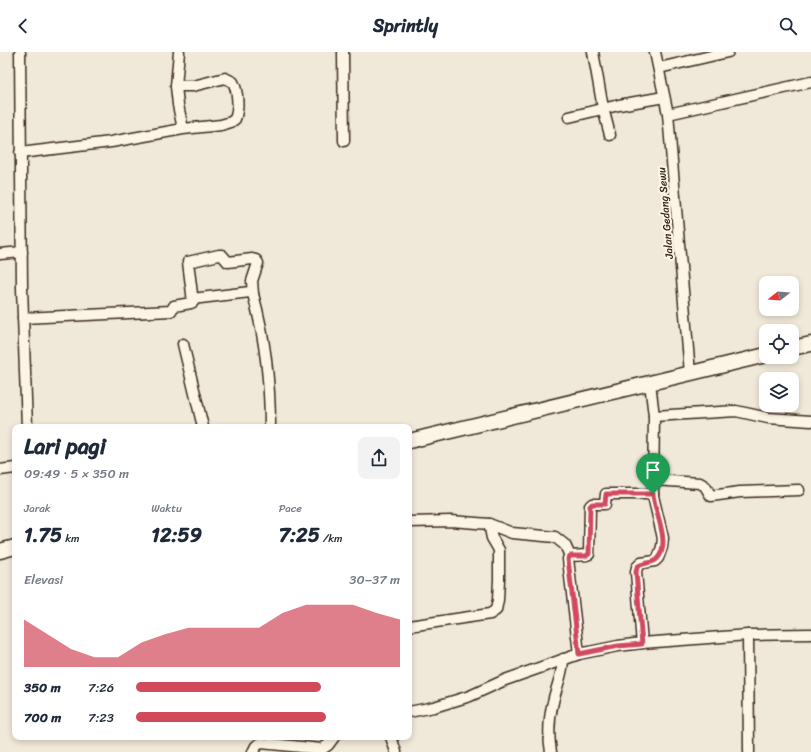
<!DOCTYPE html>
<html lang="id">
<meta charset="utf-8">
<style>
body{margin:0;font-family:Sriracha,sans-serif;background:#f2f2f3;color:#1f2937;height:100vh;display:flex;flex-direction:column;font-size:15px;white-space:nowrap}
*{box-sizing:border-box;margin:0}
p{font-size:13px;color:#747a83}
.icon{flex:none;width:22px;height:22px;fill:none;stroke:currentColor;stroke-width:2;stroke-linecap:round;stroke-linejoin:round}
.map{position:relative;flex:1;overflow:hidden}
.sheet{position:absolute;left:12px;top:372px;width:400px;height:316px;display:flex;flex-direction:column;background:#fff;border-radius:8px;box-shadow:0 2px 6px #0003}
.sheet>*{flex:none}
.needle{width:26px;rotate:253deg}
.fabs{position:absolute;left:759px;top:224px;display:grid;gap:8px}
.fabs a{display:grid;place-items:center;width:40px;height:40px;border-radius:8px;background:#fff;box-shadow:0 2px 6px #0003;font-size:20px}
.pin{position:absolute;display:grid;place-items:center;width:34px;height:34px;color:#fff;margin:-41px -17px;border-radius:50% 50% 50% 0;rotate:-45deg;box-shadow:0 0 4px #0007}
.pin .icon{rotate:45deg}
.round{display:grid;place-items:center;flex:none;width:42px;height:42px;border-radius:8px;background:#f2f2f3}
.summary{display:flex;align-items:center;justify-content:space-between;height:68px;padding:0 12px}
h1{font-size:22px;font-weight:800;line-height:30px}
.figures{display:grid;grid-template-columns:repeat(3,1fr);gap:6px;height:68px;padding:4px 12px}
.figures div{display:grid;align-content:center}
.figures b{font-size:20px;font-weight:800}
.figures small{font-size:11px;font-weight:400}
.figures p{font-size:11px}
.chart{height:112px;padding:8px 12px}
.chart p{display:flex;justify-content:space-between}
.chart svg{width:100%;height:72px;margin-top:4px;fill:#d1495b;opacity:.7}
ul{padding:0 12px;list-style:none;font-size:13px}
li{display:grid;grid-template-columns:64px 48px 1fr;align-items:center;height:30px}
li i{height:10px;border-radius:5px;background:#d1495b}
header{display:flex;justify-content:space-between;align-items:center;height:52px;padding:0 12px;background:#fff;font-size:18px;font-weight:800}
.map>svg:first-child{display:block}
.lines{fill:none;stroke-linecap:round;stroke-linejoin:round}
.street-casing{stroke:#3b2a1e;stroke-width:13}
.secondary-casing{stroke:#3b2a1e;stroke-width:17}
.street{stroke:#fcf5e5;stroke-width:10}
.secondary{stroke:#fcf5e5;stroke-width:14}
.route-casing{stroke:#fff;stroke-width:8}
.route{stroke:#d1495b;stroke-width:5}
.labels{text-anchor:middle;stroke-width:4;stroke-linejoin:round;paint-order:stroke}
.street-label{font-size:11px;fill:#3b2a1e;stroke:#fcf5e5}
</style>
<header><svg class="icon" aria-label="back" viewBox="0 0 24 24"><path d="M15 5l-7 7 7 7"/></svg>Sprintly<svg class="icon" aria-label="search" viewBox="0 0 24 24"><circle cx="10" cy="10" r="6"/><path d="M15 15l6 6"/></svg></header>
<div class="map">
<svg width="811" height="700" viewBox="0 0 811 700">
<rect width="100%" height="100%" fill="#f0e9d9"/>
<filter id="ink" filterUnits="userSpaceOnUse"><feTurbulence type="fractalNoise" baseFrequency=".025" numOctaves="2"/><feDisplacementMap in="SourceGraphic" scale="8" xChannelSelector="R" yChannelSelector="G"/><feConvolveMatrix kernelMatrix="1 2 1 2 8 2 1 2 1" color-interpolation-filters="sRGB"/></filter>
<g filter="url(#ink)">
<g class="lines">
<g class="street-casing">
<g id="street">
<polyline points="20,0 22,236 27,375"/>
<polyline points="343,0 344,89"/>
<polyline points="593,0 603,56 610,83"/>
<polyline points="655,0 668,62 690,321"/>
<polyline points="659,16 728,0"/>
<polyline points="176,34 179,0"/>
<polyline points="668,62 811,30"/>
<polyline points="569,65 619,53 664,45"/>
<path d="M20,101L111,90L183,77L221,73L231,70L235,67C239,57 238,39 233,30L225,26L193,34H176L178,53L183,77"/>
<polyline points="0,202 22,200"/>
<path d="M192,247L250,240L253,242C265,285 270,331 270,375"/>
<polyline points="23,266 171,259 174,254 191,251 193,250 188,210 219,203 222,203 228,210 252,207 256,208 258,211 252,229 253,242"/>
<polyline points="183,292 203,375"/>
<polyline points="654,364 736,359 768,366 811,369"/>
<polyline points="0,418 15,416"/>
<polyline points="653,428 700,431 705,434 711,444 740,440 799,438"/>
<polyline points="409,470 451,469 489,472 512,481 555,485 565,493 570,504"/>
<polyline points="409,574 490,562 496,558 498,548 499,528 499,498 492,486 489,472"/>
<polyline points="748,583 749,700"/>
<polyline points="642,591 636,520 637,515 641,511 655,509 658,506 662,495 663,486 653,444 654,364 650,331"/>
<polyline points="579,602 568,507 570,504 586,503 589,502 590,454 592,452 605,452 606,442 653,442"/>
<polyline points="409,660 434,655 470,644 505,628 579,602 618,594 642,591 748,583 811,582"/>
<polyline points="391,685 396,700"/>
<polyline points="253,700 256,694 261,691 322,697 328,693 334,685"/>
<path d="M551,700C548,683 549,666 553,650C556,635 563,622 563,607"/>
</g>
</g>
<g class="secondary-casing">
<g id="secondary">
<polyline points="792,296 811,292"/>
<polyline points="409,389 766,303"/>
<polyline points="0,499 15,495"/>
</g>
</g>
<use href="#street" class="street"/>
<use href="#secondary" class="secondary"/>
</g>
</g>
<g class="lines" filter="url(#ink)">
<g class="route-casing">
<path id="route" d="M606,442H653C654,459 672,492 657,507C652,512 643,510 637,515L636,520L642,592L618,594L579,602L568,507L570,504H586L589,502L590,454L592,452H605Z"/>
</g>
<use href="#route" class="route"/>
</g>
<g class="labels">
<g class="street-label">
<text transform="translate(665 161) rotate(-95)" y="4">Jalan Gedang Sewu</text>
</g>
</g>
</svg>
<div class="fabs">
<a><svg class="needle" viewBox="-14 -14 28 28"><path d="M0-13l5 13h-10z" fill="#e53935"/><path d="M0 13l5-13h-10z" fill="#747a83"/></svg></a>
<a><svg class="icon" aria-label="locate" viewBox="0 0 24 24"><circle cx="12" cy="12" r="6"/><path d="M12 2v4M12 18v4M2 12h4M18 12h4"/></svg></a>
<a><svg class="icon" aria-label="layers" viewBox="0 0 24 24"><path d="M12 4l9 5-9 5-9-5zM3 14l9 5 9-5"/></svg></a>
</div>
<div class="pin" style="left:653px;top:442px;background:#1e9e55"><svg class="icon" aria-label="arrive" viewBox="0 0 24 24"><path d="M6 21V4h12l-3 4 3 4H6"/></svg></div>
<section class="sheet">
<div class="summary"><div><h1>Lari pagi</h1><p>09:49 · 5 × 350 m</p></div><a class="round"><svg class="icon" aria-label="share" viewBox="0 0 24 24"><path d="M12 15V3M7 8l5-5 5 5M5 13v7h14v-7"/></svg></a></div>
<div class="figures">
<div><p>Jarak</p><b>1.75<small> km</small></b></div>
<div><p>Waktu</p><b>12:59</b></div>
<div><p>Pace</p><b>7:25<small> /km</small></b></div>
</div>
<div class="chart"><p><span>Elevasi</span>30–37 m</p>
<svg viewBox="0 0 160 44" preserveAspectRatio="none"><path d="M0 44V15L10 24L20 33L30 38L40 38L50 29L60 24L70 20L80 20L90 20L100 20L110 11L120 6L130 6L140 6L150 11L160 15V44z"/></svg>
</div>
<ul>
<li><b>350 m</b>7:26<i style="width:70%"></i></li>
<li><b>700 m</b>7:23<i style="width:72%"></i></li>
</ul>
</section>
</div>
